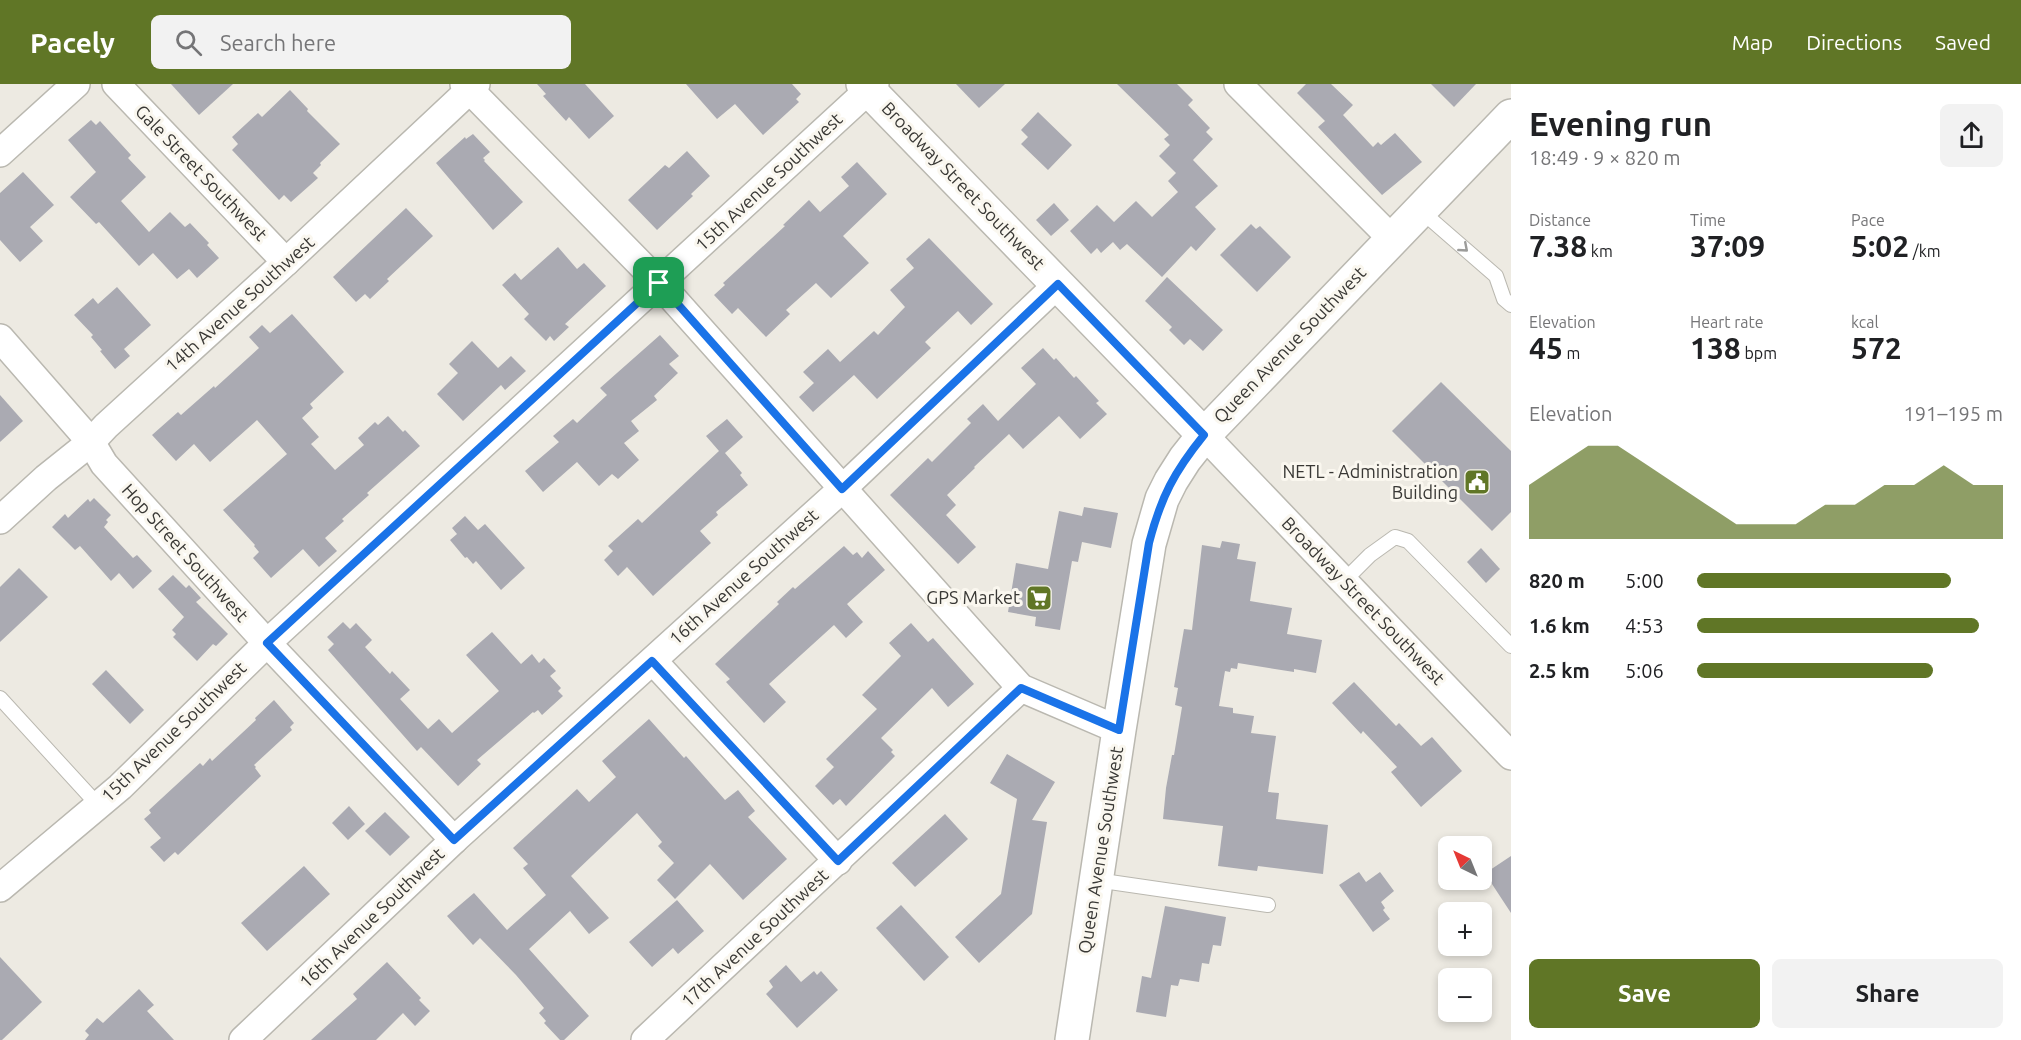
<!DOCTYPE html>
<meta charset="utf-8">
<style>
body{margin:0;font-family:Ubuntu,sans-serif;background:#f2f2f2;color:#202124;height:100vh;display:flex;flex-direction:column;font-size:22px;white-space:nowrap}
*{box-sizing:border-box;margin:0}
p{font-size:20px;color:#757577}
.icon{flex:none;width:33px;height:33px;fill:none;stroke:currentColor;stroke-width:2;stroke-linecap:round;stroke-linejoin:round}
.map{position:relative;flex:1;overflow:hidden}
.panel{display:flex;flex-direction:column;background:#fff;width:510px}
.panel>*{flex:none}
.needle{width:39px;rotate:317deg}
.fabs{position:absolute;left:1438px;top:752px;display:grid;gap:12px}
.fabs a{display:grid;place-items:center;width:54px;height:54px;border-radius:9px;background:#fff;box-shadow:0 3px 9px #0003;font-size:30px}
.pin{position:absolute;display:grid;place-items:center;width:51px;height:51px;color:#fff;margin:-26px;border-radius:12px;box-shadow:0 3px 9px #0006}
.round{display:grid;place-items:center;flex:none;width:63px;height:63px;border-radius:9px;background:#f2f2f2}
.overview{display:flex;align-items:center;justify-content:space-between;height:102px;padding:0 18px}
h1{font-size:33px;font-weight:600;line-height:45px}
.metrics{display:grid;grid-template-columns:repeat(3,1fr);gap:9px;height:102px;padding:6px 18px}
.metrics div{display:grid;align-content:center}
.metrics b{font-size:30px;font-weight:600}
.metrics small{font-size:16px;font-weight:400}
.metrics p{font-size:16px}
.chart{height:168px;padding:12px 18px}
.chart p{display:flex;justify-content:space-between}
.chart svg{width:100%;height:108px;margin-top:6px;fill:#607626;opacity:.7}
.action{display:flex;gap:12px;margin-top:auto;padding:12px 18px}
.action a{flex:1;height:69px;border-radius:9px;background:#607626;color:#fff;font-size:24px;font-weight:600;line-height:69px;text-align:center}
.action a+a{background:#f2f2f2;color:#202124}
ul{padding:0 18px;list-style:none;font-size:20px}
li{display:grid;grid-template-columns:96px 72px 1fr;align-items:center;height:45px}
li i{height:15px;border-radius:8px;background:#607626}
header{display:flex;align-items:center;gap:36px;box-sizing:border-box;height:84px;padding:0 30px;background:#607626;color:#fff}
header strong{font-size:28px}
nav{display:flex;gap:33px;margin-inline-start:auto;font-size:21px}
.search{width:420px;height:54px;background:#f2f2f2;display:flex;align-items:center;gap:15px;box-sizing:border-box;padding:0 21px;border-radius:9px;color:#757577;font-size:22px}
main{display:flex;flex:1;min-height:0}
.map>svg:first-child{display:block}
.building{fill:#aaaab2}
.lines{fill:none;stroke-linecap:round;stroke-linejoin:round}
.lane-casing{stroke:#bab8b0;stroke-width:16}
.street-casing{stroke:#bab8b0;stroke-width:30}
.secondary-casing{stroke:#bab8b0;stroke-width:36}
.lane{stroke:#fff;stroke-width:14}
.street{stroke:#fff;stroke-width:27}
.secondary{stroke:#fff;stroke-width:33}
.oneway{stroke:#9c9c9a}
.route-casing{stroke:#fff;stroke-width:12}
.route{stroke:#1a73e8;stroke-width:8}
.labels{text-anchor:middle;stroke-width:6;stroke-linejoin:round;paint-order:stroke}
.street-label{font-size:18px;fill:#393835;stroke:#faf7ef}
.poi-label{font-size:18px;fill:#393835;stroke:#faf7ef;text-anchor:end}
</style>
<header>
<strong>Pacely</strong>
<div class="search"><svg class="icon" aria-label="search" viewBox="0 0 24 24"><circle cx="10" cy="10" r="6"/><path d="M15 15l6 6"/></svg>Search here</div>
<nav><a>Map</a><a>Directions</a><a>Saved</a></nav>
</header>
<main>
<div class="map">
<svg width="1511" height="956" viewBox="0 0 1511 956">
<rect width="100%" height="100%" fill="#edeae2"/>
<g class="building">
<polygon points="171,0 233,0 199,31"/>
<polygon points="537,0 585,0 614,32 589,55 569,33 566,37 543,12 546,10"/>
<polygon points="686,0 792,0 801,10 796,15 799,18 763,51 735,20 717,35"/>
<polygon points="956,0 1005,0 979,24"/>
<polygon points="1117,0 1177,0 1193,16 1188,21 1210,44 1206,48 1213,55 1193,76 1218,102 1195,123 1216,145 1196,167 1191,162 1162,193 1127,160 1120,166 1113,158 1101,169 1097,164 1091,170 1070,147 1097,121 1114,138 1136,117 1152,133 1178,108 1168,97 1176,89 1159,72 1170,61 1164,55 1169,51"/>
<polygon points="1306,0 1331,0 1353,21 1343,31 1373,63 1378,58 1381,61 1395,49 1422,78 1382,111 1318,43 1325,37 1297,9"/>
<polygon points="1431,0 1476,0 1454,23"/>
<polygon points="290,6 308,25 307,27 340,60 320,79 321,81 313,89 318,94 291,118 284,111 279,116 232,66 238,60 232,53 258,29 262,33"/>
<polygon points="1038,28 1072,61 1048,86 1021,60 1028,53 1021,46"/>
<polygon points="91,36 96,41 100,37 131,71 128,74 146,93 121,117 149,148 170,128 185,143 190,139 209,159 207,161 219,174 197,194 189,185 177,195 153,169 139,182 99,138 96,140 70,113 96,88 68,56"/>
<polygon points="473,50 490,68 483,74 485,76 484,77 523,118 493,146 436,79 465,53 466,55"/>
<polygon points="687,67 710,92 691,110 693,112 657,146 628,116 665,81 669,84"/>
<polygon points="857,78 887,110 843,152 869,179 831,214 816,199 786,226 790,230 766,253 738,224 732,230 714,211 725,201 723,199 785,142 783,141 809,116 820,128 849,102 841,93"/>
<polygon points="23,88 54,121 30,143 43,157 20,178 0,156 0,109"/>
<polygon points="1054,119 1069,136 1051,152 1036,136"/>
<polygon points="406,124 433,152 387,195 389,197 370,215 365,210 356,218 333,193"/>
<polygon points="1251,140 1256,145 1260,142 1291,173 1257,208 1220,171"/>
<polygon points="929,154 993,220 971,241 958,227 925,258 931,264 877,315 854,291 813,328 799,313 814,299 803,288 828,265 840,278 874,247 878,251 905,223 890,206 914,184 906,175"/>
<polygon points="558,163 577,185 584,179 606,202 565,240 569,243 554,257 550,252 546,257 524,235 529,230 502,201 515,189 521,196"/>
<polygon points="1167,193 1223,246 1203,267 1190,255 1184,261 1169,246 1172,243 1170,241 1145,217"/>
<polygon points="117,203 151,241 124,265 130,272 115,285 100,267 102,266 91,253 93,251 74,231 93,214 98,220"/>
<polygon points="292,230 344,288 310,320 313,324 302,334 319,353 311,360 335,386 364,361 358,354 375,338 378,341 388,332 403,348 405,346 420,362 367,409 369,411 342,435 344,437 325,454 337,467 319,483 303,465 271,494 253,474 259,468 254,462 255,461 223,426 287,370 257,336 210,378 194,360 176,377 152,351 178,328 181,331 214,302 215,304 259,264 249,253 262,241 270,249"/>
<polygon points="660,251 679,272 669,280 678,289 654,312 657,316 631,337 639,347 624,359 639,376 618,395 612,390 599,402 577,378 543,408 525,387 559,358 553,352 573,335 577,339 607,311 600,304"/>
<polygon points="472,257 498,284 511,272 526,287 505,306 501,301 463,337 437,310 458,289 449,280"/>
<polygon points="1043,264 1054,276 1056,274 1074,294 1076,292 1099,317 1096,319 1107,330 1080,355 1059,332 1023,365 1009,350 974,383 975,384 947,411 956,421 946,431 976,463 958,480 890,411 928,374 932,378 971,339 967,335 983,320 998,337 1036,300 1021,284"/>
<polygon points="1441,298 1511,367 1511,428 1492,447 1392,347"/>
<polygon points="0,311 23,337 0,358"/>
<polygon points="727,335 743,353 725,369 742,389 740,391 748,401 716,428 718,431 700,447 711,459 653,512 627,483 618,492 604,476 613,467 608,462 638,435 642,439 719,367 706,352"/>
<polygon points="94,414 111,431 106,436 108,438 104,443 133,474 137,471 152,487 133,505 119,489 111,497 80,462 75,466 52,443 65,430 68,434 88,415 90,418"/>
<polygon points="1084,423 1118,429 1111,464 1082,458 1078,478 1072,477 1060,546 1035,542 1036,533 1008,528 1016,479 1048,485 1059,427 1082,432"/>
<polygon points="465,432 478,446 485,440 525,484 501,506 476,477 473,480 467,473 465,474 450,456 457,450 452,444"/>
<polygon points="1222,457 1240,460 1237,475 1256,478 1250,517 1292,524 1287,550 1322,556 1316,589 1294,585 1294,588 1238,579 1237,585 1231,584 1230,588 1225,587 1219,622 1233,624 1233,629 1254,632 1251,649 1276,652 1268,708 1279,709 1276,735 1328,741 1323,790 1258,782 1257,787 1218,782 1223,742 1163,735 1166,704 1172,671 1174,671 1182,623 1175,621 1178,604 1174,603 1184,545 1192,546 1202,461 1220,464"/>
<polygon points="844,462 853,471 857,468 862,474 868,467 885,486 847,520 863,538 846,554 834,541 769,600 786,618 764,639 726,598 730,595 715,580 779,520 777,518 793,503 795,505"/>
<polygon points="1481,464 1500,485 1486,499 1467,478"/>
<polygon points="19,484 48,513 0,558 0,503"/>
<polygon points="173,491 186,504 189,501 201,514 196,518 228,550 216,562 213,560 197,577 173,553 176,550 172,546 184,533 158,505"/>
<polygon points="343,538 350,545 356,539 372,556 365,563 390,590 392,587 410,606 400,615 428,645 439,635 452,649 499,607 466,571 492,548 521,580 532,570 539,579 544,574 556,587 550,592 561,604 558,607 563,612 542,631 538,626 534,629 533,628 477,676 481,680 458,702 421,663 417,667 328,566 334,560 327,553"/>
<polygon points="911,539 928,558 933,554 974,600 948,623 932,604 881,654 893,666 891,668 895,672 846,722 840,715 833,721 815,702 834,683 826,675 877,625 862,611 901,572 889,559"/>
<polygon points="106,586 144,626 130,640 92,600"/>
<polygon points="1354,598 1396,642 1399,639 1421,662 1432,653 1462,687 1421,723 1391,688 1397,683 1363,647 1361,650 1332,619"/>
<polygon points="274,616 294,639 290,643 292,646 254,681 256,683 255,684 261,692 178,771 175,768 164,778 150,763 161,754 144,735 151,729 149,726 200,679 203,682 210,674 212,677 256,636 255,634"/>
<polygon points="649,635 684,674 686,672 725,716 738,706 755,727 748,733 787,775 743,816 710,780 675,815 657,796 674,779 658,762 662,758 637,729 571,792 609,834 589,850 570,827 529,865 589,932 564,956 560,956 544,939 546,937 539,929 544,924 516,891 480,854 473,861 447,832 474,809 507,846 546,811 523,784 528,780 513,764 577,705 589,718 616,693 602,677"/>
<polygon points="1007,670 1055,698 1032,736 1047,738 1032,830 979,879 955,853 1001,810 1017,715 990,699"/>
<polygon points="349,722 365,740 348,756 332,739"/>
<polygon points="385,728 410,753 390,772 365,747"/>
<polygon points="945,730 968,755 915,803 892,779"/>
<polygon points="1511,772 1511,829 1490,797 1492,795 1487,788"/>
<polygon points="304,782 330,810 267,867 241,839"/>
<polygon points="1359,788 1366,798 1380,788 1394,807 1381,818 1385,824 1383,826 1390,835 1373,848 1339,801"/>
<polygon points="677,816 704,847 678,870 673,864 652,883 629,858"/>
<polygon points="901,821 949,873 924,897 876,844"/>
<polygon points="1165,822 1226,833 1221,862 1213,861 1209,880 1202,879 1199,898 1180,895 1178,902 1171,901 1166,933 1136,928 1142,892 1151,894"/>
<polygon points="0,873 42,918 2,956 0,956"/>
<polygon points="387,878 421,914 419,916 430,927 415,942 403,929 376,956 311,956 357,915 353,910"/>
<polygon points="786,881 801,898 814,887 817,891 821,887 838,906 797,944 766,910 773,903 769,897"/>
<polygon points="139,905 154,921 147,927 174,956 85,956 89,951 85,947 97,934 103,939"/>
</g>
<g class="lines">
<g class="lane-casing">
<g id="lane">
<polyline points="1420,126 1496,192 1504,215 1511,221"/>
<polyline points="1344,497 1370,471 1395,453 1408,457 1511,562"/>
<polyline points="0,614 98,721"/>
<polyline points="1096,796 1268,821"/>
</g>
</g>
<g class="street-casing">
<g id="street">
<polyline points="116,0 286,178"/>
<polyline points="464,0 659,199 1021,604 1119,646"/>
<polyline points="1238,0 1392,155"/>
<polyline points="0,69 76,0"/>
<polyline points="0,254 91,358 104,380 267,559 454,756"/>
<polyline points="1204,351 1511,672"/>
<polyline points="0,436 46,394 91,358 106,342 286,178 476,0"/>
<polyline points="653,577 838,777"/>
<polyline points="0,804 120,703 267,559 875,0"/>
<polyline points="243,956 454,756 842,405 1058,200"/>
<polyline points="645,956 1021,604"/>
</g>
</g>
<g class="secondary-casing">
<g id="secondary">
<polyline points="863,0 1204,351"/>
<polyline points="1072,956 1119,646 1149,460 1162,415 1171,397 1185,375 1204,351 1511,32"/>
</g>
</g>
<use href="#lane" class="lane"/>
<use href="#street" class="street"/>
<use href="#secondary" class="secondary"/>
</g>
<defs><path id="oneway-chevron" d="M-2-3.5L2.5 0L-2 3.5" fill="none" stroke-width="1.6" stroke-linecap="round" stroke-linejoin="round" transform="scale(1.5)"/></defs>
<use class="oneway" href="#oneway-chevron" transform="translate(1464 164) rotate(41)"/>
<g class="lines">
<g class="route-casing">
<path id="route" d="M659,199L842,405L1058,200L1204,351C1174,388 1161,413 1149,459L1119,646L1021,604L838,777L652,577L454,756L267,559Z"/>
</g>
<use href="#route" class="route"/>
</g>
<defs>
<g id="civic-square" transform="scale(1.35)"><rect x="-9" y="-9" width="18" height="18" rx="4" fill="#607626" stroke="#faf7ef"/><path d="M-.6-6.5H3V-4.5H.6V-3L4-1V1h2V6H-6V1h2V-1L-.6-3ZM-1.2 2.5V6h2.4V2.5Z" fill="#fff"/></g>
<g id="supermarket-square" transform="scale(1.35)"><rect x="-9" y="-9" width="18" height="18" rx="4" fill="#607626" stroke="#faf7ef"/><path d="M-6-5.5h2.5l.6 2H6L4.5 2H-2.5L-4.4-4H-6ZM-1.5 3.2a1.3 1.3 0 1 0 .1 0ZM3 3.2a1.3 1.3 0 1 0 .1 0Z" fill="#fff"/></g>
</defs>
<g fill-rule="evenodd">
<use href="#civic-square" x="1477" y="398"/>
<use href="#supermarket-square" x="1039" y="514"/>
</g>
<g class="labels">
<g class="street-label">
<text transform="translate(201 89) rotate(46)" y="6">Gale Street Southwest</text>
<text transform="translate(769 98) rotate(-43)" y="6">15th Avenue Southwest</text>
<text transform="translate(963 102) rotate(46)" y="6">Broadway Street Southwest</text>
<text transform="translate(240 220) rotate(-42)" y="6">14th Avenue Southwest</text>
<text transform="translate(1290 261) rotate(-46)" y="6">Queen Avenue Southwest</text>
<text transform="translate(185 469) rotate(48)" y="6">Hop Street Southwest</text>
<text transform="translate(744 493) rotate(-42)" y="6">16th Avenue Southwest</text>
<text transform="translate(1363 517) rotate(46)" y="6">Broadway Street Southwest</text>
<text transform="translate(174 648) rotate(-44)" y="6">15th Avenue Southwest</text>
<text transform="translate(1101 766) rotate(-81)" y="6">Queen Avenue Southwest</text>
<text transform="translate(372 834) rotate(-44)" y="6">16th Avenue Southwest</text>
<text transform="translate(755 854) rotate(-43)" y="6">17th Avenue Southwest</text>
</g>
<g class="poi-label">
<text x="1458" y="394">NETL - Administration<tspan x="1458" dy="21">Building</tspan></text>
<text x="1020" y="520">GPS Market</text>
</g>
</g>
</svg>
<div class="fabs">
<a><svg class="needle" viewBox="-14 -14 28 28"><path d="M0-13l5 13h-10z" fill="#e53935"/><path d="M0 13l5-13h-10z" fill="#757577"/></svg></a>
<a>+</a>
<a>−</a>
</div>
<div class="pin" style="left:659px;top:199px;background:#1e9e55"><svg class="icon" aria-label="arrive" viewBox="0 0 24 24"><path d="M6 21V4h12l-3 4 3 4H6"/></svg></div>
</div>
<section class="panel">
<div class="overview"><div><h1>Evening run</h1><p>18:49 · 9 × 820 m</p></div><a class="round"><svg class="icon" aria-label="share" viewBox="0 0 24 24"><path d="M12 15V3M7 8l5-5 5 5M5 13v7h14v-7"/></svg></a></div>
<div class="metrics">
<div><p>Distance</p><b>7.38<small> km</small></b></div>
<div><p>Time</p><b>37:09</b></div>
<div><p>Pace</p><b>5:02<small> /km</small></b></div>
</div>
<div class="metrics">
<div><p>Elevation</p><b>45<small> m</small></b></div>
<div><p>Heart rate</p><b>138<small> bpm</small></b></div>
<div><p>kcal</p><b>572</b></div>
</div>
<div class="chart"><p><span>Elevation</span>191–195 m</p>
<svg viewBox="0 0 160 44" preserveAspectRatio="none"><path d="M0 44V22L10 14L20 6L30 6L40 14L50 22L60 30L70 38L80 38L90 38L100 30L110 30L120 22L130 22L140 14L150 22L160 22V44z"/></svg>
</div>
<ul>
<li><b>820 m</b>5:00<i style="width:83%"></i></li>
<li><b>1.6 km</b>4:53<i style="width:92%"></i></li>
<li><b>2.5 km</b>5:06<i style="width:77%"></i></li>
</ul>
<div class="action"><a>Save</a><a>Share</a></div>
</section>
</main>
